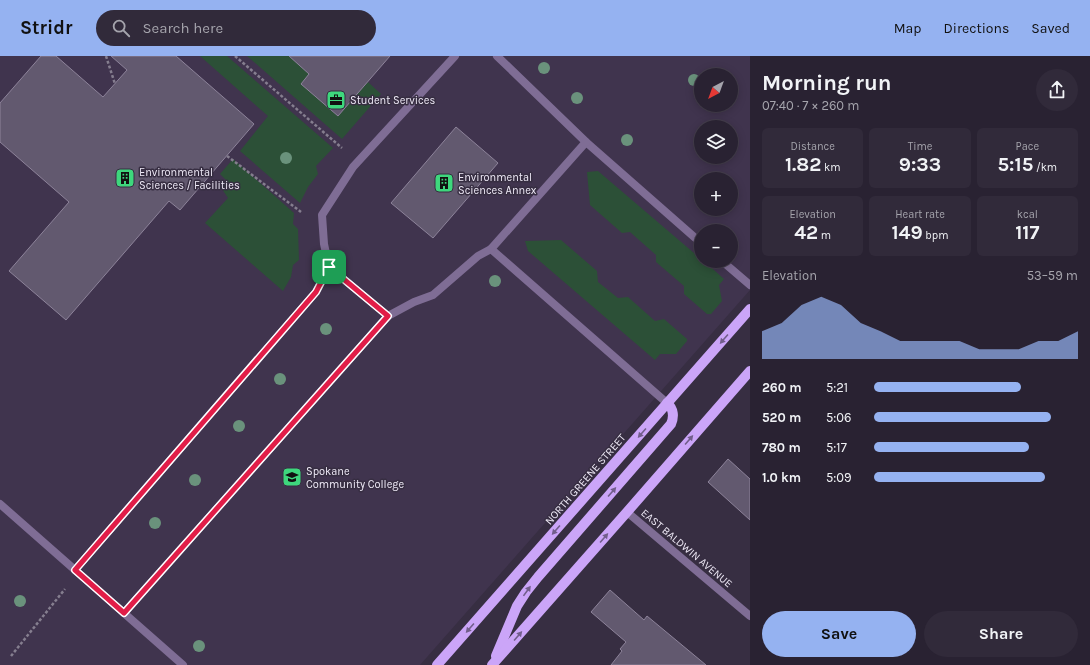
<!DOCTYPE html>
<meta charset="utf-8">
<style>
body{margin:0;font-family:Karla,sans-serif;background:#312a3a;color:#f1f3f6;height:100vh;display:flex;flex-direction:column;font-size:15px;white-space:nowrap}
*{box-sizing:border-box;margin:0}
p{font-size:13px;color:#a5a4ac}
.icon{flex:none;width:22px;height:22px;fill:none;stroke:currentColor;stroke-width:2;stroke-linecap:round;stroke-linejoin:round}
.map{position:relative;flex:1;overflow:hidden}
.panel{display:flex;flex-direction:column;background:#292232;width:340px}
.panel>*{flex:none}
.needle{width:26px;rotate:221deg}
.tools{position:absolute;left:694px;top:12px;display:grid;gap:8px}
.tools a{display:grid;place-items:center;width:44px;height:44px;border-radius:50%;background:#292232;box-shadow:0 2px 10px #0003,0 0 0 1px #453f4d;font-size:20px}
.pin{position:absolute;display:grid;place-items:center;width:34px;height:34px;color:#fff;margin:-17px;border-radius:8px;box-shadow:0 2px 6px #0006}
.round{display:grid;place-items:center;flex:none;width:42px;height:42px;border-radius:21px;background:#312a3a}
.overview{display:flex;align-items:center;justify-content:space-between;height:68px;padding:0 12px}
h1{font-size:22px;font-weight:700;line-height:30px}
.figures{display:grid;grid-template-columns:repeat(3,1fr);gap:6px;height:68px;padding:4px 12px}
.figures div{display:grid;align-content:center;border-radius:6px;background:#312a3a;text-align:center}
.figures b{font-size:20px;font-weight:700}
.figures small{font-size:11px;font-weight:400}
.figures p{font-size:11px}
.chart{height:112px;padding:8px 12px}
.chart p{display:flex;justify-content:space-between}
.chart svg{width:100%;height:72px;margin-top:4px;fill:#95b2f1;opacity:.7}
.primary-button{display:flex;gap:8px;margin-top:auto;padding:8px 12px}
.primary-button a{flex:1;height:46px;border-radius:24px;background:#95b2f1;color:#111;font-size:16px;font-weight:700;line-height:46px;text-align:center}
.primary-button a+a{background:#312a3a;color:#f1f3f6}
ul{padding:0 12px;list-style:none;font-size:13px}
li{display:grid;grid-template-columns:64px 48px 1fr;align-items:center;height:30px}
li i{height:10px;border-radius:5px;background:#95b2f1}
header{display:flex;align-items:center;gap:24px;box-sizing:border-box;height:56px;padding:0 20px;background:#95b2f1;color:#111}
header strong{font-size:19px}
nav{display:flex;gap:22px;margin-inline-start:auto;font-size:14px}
.search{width:280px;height:36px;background:#312a3a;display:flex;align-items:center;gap:10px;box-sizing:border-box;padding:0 14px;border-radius:22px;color:#a5a4ac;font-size:15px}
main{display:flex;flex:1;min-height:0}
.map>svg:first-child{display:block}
.built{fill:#40344e;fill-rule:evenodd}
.green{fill:#2c5037}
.building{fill:#62596f;stroke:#8d839a}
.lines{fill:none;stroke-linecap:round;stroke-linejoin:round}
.path{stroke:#857e8f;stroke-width:2.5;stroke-dasharray:3 2;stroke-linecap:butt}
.service{stroke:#7f6d95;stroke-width:8}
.minor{stroke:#7f6d95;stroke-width:8}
.primary{stroke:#cba5f8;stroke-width:10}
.tree{fill:#6a927c}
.oneway{fill:#725e8b}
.route-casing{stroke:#fff;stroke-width:8}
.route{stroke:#e11d48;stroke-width:5}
.labels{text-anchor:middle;stroke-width:3;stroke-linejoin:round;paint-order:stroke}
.poi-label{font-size:11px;fill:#efeaf7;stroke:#372e42;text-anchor:start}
.street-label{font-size:11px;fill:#efeaf7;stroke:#372e42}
</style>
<header>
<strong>Stridr</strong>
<div class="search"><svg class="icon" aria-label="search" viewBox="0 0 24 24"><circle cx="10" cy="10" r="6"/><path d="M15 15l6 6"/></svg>Search here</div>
<nav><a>Map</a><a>Directions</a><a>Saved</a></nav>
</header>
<main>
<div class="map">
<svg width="750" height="609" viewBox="0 0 750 609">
<rect width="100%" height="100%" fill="#372e42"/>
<path class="built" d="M0,0H750V234L420,609H0ZM701,19H731V49H701ZM701,71H731V101H701ZM701,123H731V153H701ZM701,175H731V205H701Z"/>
<g class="green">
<polygon points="200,0 227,0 333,92 316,110 318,118 308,131 300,147 240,95 268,60"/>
<polygon points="247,0 289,0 309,18 301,28 338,60 368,26 381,38 342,83"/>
<polygon points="233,103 294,157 293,168 298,173 299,204 293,209 291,221 283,235 205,167 228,142 222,133 226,124 220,118"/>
<polygon points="598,115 701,203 701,205 704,205 724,223 719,229 722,245 711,258 707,258 684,238 684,230 656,206 656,199 630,176 622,177 590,149 587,116"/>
<polygon points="561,184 597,215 598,226 618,242 628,241 655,265 664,263 687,283 687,285 676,298 660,298 655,304 528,195 525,185"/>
</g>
<g class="building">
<polygon points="41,0 56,0 103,41 127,14 111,0 176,0 254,68 180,154 169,145 66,264 9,215 69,146 0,86 0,47"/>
<polygon points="289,0 390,0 338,60 301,28 309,18"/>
<polygon points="456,71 498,107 433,182 391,147"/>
<polygon points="728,403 750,423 750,464 708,426"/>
<polygon points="610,534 644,564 647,560 706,609 611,609 622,595 620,593 626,586 591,556"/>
</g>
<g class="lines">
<g class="path">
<polyline points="106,0 115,28"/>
<polyline points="235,0 342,92"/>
<polyline points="227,100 301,156"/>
<polyline points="11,600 65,533"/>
</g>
<g class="service">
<polyline points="497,0 586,86 701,187"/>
<polyline points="491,193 667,347"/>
<polyline points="722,205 750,229"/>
<polyline points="388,260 329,211 324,188 322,159 353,111 455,0"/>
<polyline points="0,448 183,609"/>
<polyline points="75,514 316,236 329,211"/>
<polyline points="124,557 388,260 414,246 433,239 478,200 491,193 586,86"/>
</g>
<polyline class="minor" points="627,456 750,560"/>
<g class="primary">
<path d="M496,600L517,550L526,536L538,521L671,368C674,361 674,353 667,347"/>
<polyline points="437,609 750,253"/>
<polyline points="492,609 627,456 750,315"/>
</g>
</g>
<g class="tree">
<circle cx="544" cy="12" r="6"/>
<circle cx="694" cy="24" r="6"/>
<circle cx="577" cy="42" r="6"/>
<circle cx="627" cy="84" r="6"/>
<circle cx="286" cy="102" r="6"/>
<circle cx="495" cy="225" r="6"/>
<circle cx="326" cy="273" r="6"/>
<circle cx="280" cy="323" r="6"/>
<circle cx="239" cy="370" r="6"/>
<circle cx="195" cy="424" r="6"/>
<circle cx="155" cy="467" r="6"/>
<circle cx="20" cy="545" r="6"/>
<circle cx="199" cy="590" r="6"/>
</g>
<defs><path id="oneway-solid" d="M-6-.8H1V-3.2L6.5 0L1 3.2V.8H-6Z"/></defs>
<g class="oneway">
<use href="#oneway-solid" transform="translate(724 283) rotate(131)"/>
<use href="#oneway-solid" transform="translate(642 377) rotate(131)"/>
<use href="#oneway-solid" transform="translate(689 384) rotate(-49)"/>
<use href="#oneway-solid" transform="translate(612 436) rotate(-49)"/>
<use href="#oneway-solid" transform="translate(556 474) rotate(131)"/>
<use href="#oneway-solid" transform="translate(604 482) rotate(-49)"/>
<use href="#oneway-solid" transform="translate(527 535) rotate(-54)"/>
<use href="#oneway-solid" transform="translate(470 572) rotate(131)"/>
<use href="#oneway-solid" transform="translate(518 580) rotate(-49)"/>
</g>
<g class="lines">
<g class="route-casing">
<polygon id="route" points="329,211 388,260 124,557 75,514 316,236"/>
</g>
<use href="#route" class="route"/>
</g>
<defs>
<g id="office-square" transform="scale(1)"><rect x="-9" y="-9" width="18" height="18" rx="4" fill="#3ed77d" stroke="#372e42"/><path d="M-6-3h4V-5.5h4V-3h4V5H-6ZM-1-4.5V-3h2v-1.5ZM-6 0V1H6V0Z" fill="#111"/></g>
<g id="building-square" transform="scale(1)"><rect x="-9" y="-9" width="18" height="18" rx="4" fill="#3ed77d" stroke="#372e42"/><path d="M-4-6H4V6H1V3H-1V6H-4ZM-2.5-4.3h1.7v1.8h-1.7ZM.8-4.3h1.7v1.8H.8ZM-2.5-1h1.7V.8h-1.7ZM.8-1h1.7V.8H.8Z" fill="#111"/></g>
<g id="university-square" transform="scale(1)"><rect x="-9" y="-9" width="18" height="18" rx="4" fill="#3ed77d" stroke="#372e42"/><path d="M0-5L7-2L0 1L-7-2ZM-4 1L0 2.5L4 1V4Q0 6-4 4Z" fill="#111"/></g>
</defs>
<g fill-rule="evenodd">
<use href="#office-square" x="336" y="44"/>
<use href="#building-square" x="125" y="122"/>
<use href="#building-square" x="444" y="127"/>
<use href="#university-square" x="292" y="421"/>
</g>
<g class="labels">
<g class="poi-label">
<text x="350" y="48">Student Services</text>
<text x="139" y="120">Environmental<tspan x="139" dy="13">Sciences / Facilities</tspan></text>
<text x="458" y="125">Environmental<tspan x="458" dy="13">Sciences Annex</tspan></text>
<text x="306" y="419">Spokane<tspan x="306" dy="13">Community College</tspan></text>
</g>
<g class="street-label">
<text transform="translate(585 423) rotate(-49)" y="4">NORTH GREENE STREET</text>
<text transform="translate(687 492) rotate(40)" y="4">EAST BALDWIN AVENUE</text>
</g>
</g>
</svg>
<div class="tools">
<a><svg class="needle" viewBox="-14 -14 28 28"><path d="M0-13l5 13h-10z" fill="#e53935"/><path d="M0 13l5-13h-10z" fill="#a5a4ac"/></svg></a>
<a><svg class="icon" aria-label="layers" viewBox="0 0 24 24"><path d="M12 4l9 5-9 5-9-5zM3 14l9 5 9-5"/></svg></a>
<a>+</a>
<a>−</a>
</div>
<div class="pin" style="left:329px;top:211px;background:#1e9e55"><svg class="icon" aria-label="arrive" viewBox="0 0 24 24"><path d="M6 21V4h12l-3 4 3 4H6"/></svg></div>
</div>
<section class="panel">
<div class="overview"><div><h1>Morning run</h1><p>07:40 · 7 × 260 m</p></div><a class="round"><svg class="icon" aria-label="share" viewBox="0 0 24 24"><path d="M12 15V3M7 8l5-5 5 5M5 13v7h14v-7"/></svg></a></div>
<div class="figures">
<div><p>Distance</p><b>1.82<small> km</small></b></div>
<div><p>Time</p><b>9:33</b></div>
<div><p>Pace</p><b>5:15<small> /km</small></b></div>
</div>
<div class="figures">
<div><p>Elevation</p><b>42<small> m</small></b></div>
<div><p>Heart rate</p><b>149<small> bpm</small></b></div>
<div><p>kcal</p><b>117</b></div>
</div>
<div class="chart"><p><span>Elevation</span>53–59 m</p>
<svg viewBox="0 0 160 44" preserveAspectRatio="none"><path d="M0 44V27L10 22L20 11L30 6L40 11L50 22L60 27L70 33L80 33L90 33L100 33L110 38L120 38L130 38L140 33L150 33L160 27V44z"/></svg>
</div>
<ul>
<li><b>260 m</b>5:21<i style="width:72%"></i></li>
<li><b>520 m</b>5:06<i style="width:87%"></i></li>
<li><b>780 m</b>5:17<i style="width:76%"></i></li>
<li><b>1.0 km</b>5:09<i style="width:84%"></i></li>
</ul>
<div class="primary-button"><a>Save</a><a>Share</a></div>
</section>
</main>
